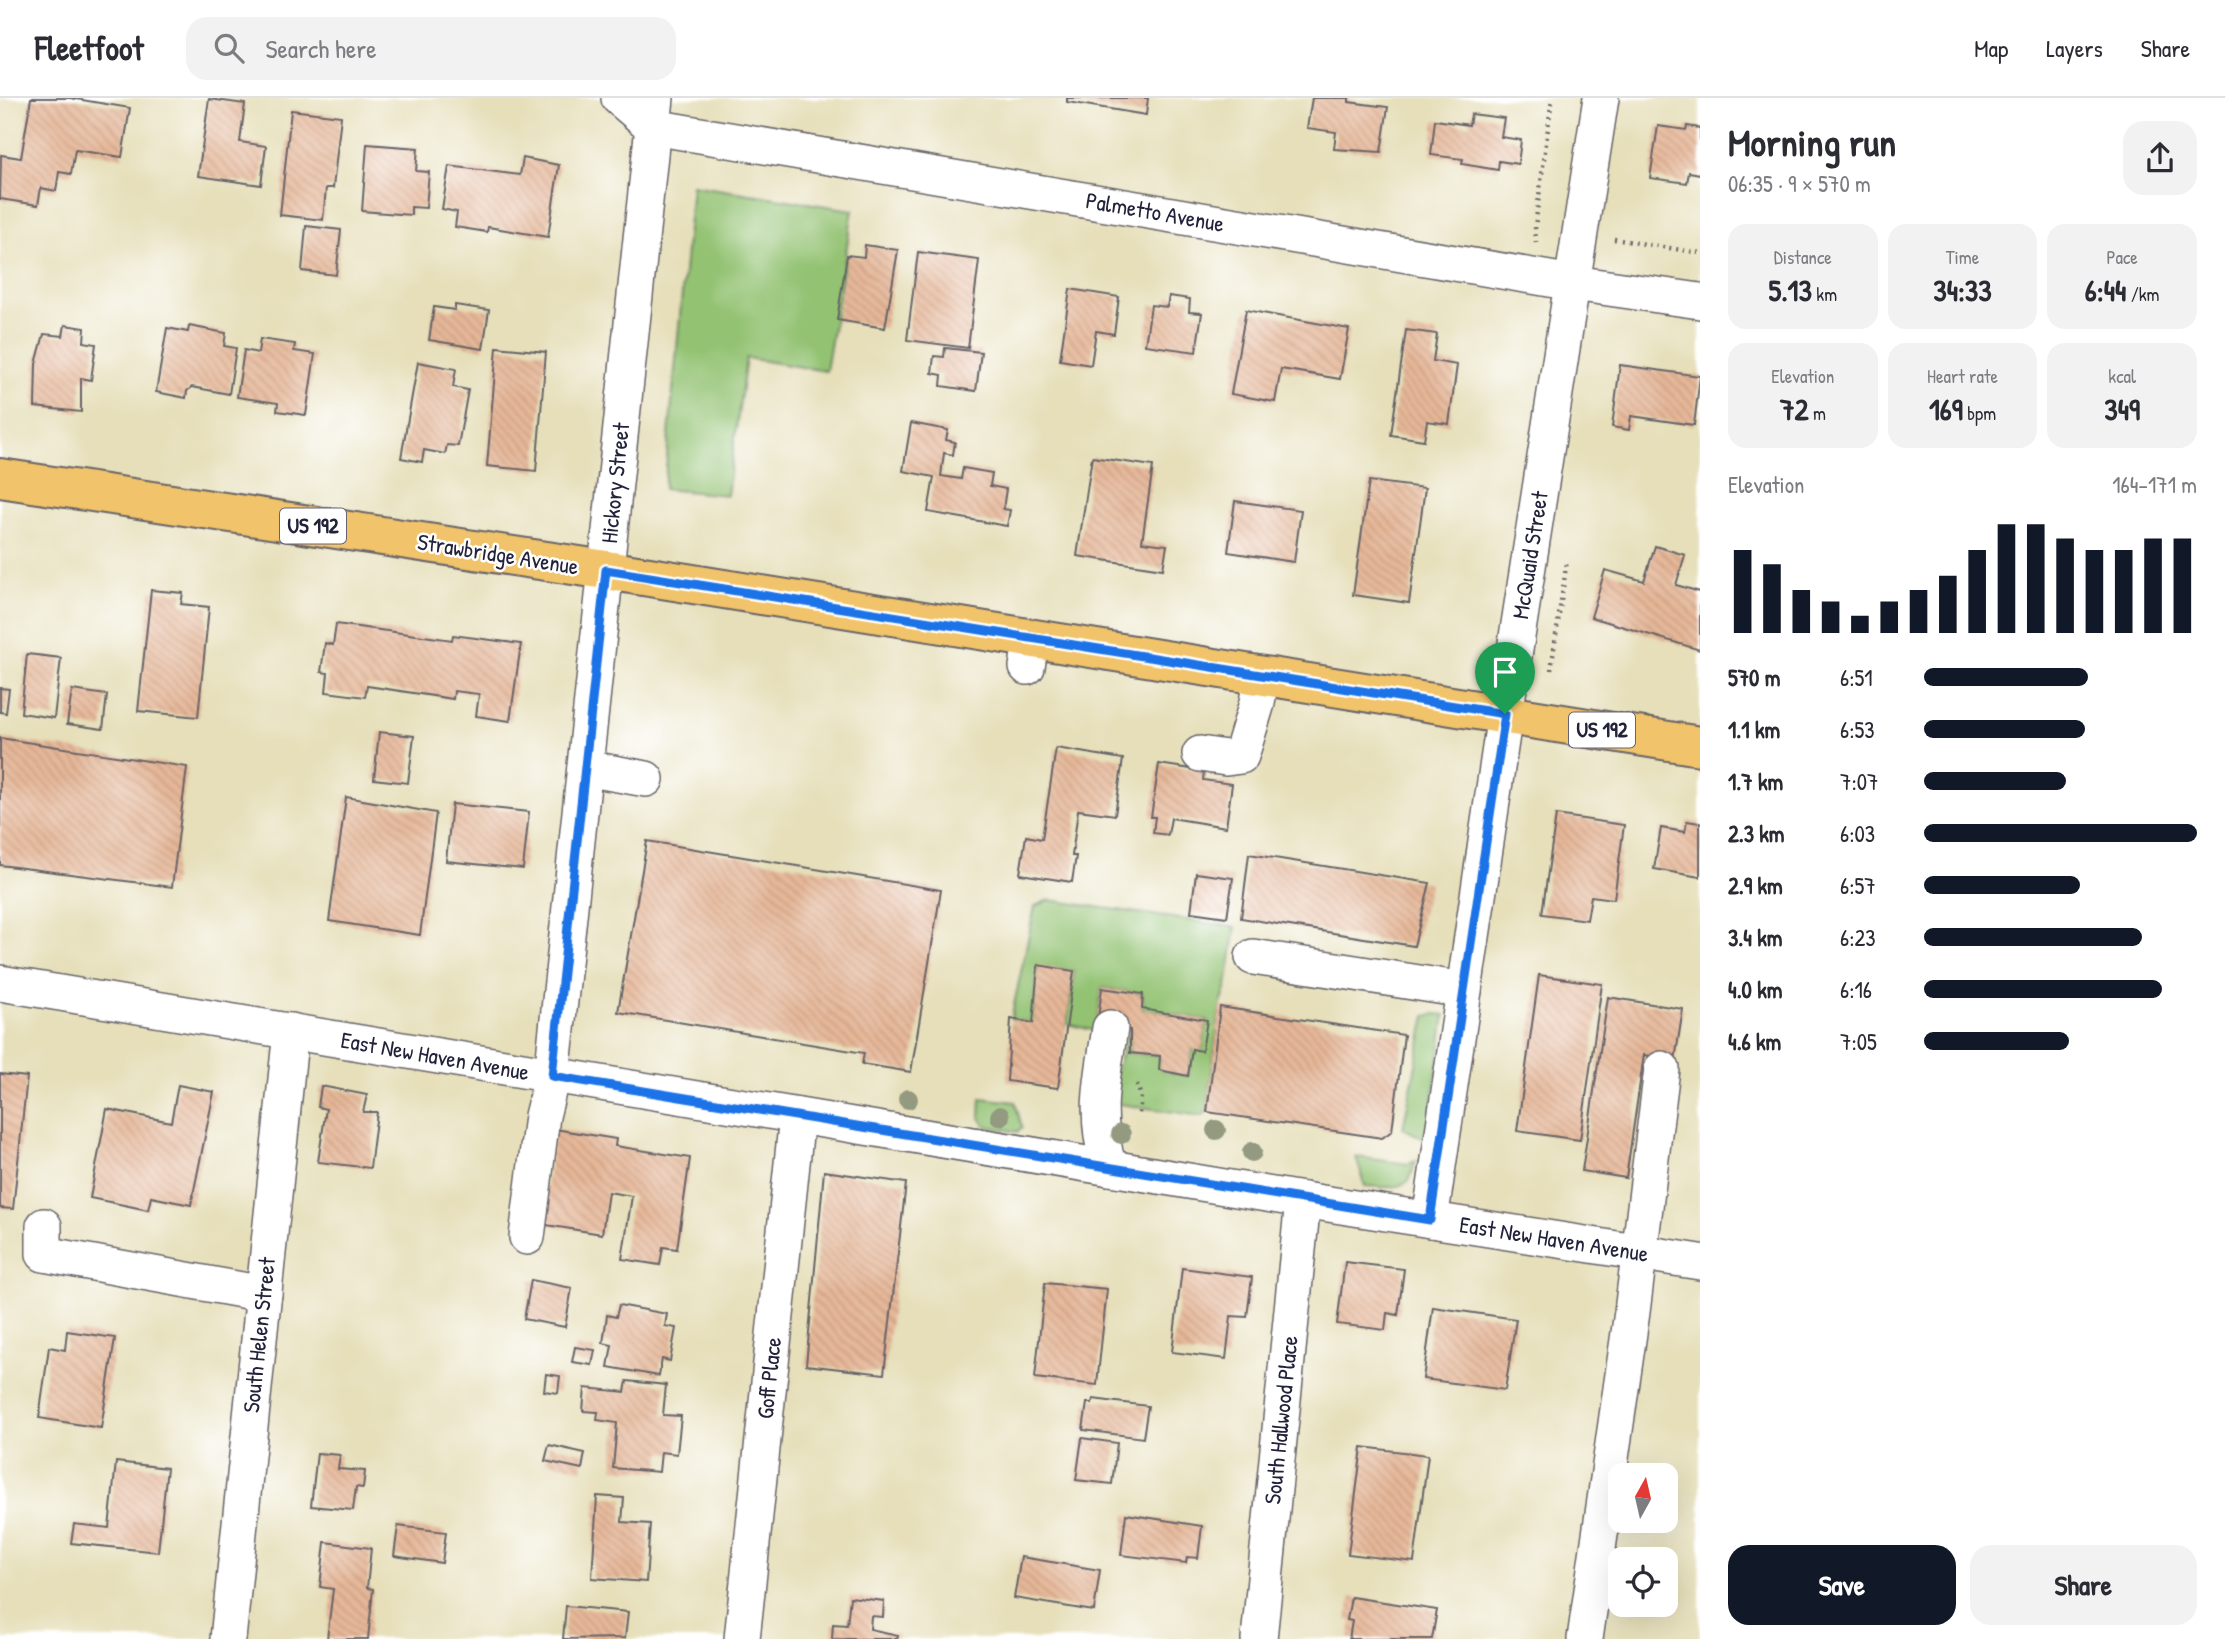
<!DOCTYPE html>
<meta charset="utf-8">
<style>
body{margin:0;font-family:"Patrick Hand",sans-serif;background:#f2f2f3;color:#2b2b33;height:100vh;display:flex;flex-direction:column;font-size:26px;white-space:nowrap}
*{box-sizing:border-box;margin:0}
p{font-size:23px;color:#7c7c81}
.icon{flex:none;width:38px;height:38px;fill:none;stroke:currentColor;stroke-width:2;stroke-linecap:round;stroke-linejoin:round}
.map{position:relative;flex:1;overflow:hidden}
.sheet{display:flex;flex-direction:column;background:#fff;width:525px}
.sheet>*{flex:none}
.needle{width:46px;rotate:8deg}
.tools{position:absolute;left:1608px;top:1365px;display:grid;gap:14px}
.tools a{display:grid;place-items:center;width:70px;height:70px;border-radius:14px;background:#fff;box-shadow:0 7px 28px #0002;font-size:35px}
.pin{position:absolute;display:grid;place-items:center;width:60px;height:60px;color:#fff;margin:-72px -30px;border-radius:50% 50% 50% 0;rotate:-45deg;box-shadow:0 0 7px #0007}
.pin .icon{rotate:45deg}
.round{display:grid;place-items:center;flex:none;width:74px;height:74px;border-radius:21px;background:#f2f2f3}
.head{display:flex;align-items:center;justify-content:space-between;height:119px;padding:0 28px}
h1{font-size:38px;font-weight:700;line-height:52px}
.figures{display:grid;grid-template-columns:repeat(3,1fr);gap:10px;height:119px;padding:7px 28px}
.figures div{display:grid;align-content:center;border-radius:18px;background:#f2f2f3;text-align:center}
.figures b{font-size:30px;font-weight:700}
.figures small{font-size:19px;font-weight:400}
.figures p{font-size:19px}
.chart{height:196px;padding:14px 28px}
.chart p{display:flex;justify-content:space-between}
.chart svg{width:100%;height:126px;margin-top:7px;stroke:#111827;stroke-width:6}
.action{display:flex;gap:14px;margin-top:auto;padding:14px 28px}
.action a{flex:1;height:80px;border-radius:21px;background:#111827;color:#fff;font-size:28px;font-weight:700;line-height:80px;text-align:center}
.action a+a{background:#f2f2f3;color:#2b2b33}
ul{padding:0 28px;list-style:none;font-size:23px}
li{display:grid;grid-template-columns:112px 84px 1fr;align-items:center;height:52px}
li i{height:18px;border-radius:9px;background:#111827}
header{display:flex;align-items:center;gap:42px;box-sizing:border-box;height:98px;padding:0 35px;background:#fff;border-bottom:2px solid #e1e1e2}
header strong{font-size:33px}
nav{display:flex;gap:38px;margin-inline-start:auto;font-size:24px}
.search{width:490px;height:63px;background:#f2f2f3;display:flex;align-items:center;gap:18px;box-sizing:border-box;padding:0 24px;border-radius:21px;color:#7c7c81;font-size:26px}
main{display:flex;flex:1;min-height:0}
.map>svg:first-child{display:block}
.green{fill:#93c272;stroke:#5a7256;stroke-width:2}
.building{fill:url(#building-back-hatch)}
.lines{fill:none;stroke-linecap:round;stroke-linejoin:round}
.minor-casing{stroke:#676467;stroke-width:38}
.major-casing{stroke:#676467;stroke-width:42}
.path{stroke:#676467;stroke-width:4.5;stroke-dasharray:2 5;stroke-linecap:butt}
.minor{stroke:#fff;stroke-width:35}
.major{stroke:#f1c36a;stroke-width:38}
.tree{fill:#939a80}
.route-casing{stroke:#fff;stroke-width:14}
.route{stroke:#1a73e8;stroke-width:9}
.labels{text-anchor:middle;stroke-width:5;stroke-linejoin:round;paint-order:stroke}
.shield{fill:#fff;stroke:#646476;stroke-width:2}
.shield-label{font-size:21px;font-weight:bold;fill:#22223b}
.street-label{font-size:23px;fill:#22223b;stroke:#fff}
</style>
<header>
<strong>Fleetfoot</strong>
<div class="search"><svg class="icon" aria-label="search" viewBox="0 0 24 24"><circle cx="10" cy="10" r="6"/><path d="M15 15l6 6"/></svg>Search here</div>
<nav><a>Map</a><a>Layers</a><a>Share</a></nav>
</header>
<main>
<div class="map">
<svg width="1700" height="1541" viewBox="0 0 1700 1541">
<defs>
<pattern id="building-back-hatch" width="6" height="6" patternUnits="userSpaceOnUse" patternTransform="scale(1.75)"><rect width="6" height="6" fill="#e6b798"/><path d="M-1 5l2 2M0 0l6 6M5-1l2 2" fill="none" stroke="#c59d84"/></pattern>
</defs>
<rect width="100%" height="100%" fill="#fff"/>
<filter id="ink" filterUnits="userSpaceOnUse"><feTurbulence type="fractalNoise" baseFrequency=".0143" numOctaves="2"/><feDisplacementMap in="SourceGraphic" scale="14" xChannelSelector="R" yChannelSelector="G"/><feConvolveMatrix kernelMatrix="1 2 1 2 8 2 1 2 1" color-interpolation-filters="sRGB"/></filter>
<filter id="wash" filterUnits="userSpaceOnUse"><feTurbulence type="fractalNoise" baseFrequency=".00686" numOctaves="4" result="noise"/><feDisplacementMap in="SourceGraphic" scale="28" xChannelSelector="R" yChannelSelector="G"/><feGaussianBlur stdDeviation="1.57" result="paint"/><feColorMatrix in="noise" values="0 0 0 0 0 0 0 0 0 0 0 0 0 0 0 0 0 1.4 0 .05"/><feComposite in="paint" operator="in"/></filter>
<g filter="url(#wash)">
<rect width="100%" height="100%" fill="#e6dfba"/>
<g class="green">
<polygon points="692,87 853,112 826,273 746,260 727,397 664,391"/>
<polygon points="1049,802 1236,829 1227,888 1220,909 1207,1014 1201,1018 1105,1004 1130,932 1130,955 1160,958 1160,972 1188,978 1192,951 1202,952 1207,922 1142,911 1143,896 1102,890 1097,928 1100,934 1067,926 1074,873 1038,868 1033,925 1011,921 1035,808"/>
<polygon points="1435,916 1445,917 1427,1042 1403,1030 1426,918"/>
<polygon points="981,1000 1015,1004 1022,1029 1018,1034 986,1028 980,1020"/>
<path d="M1356,1059L1408,1066L1416,1063L1409,1083C1394,1092 1382,1089 1365,1088Z"/>
</g>
<g id="blocks">
<g class="building">
<polygon points="31,0 70,0 130,10 122,59 75,52 71,76 59,74 56,93 41,90 38,107 0,101 1,57 21,60"/>
<polygon points="1067,0 1148,0 1146,17 1067,4"/>
<polygon points="1312,0 1349,0 1349,4 1388,9 1381,54 1334,51 1336,34 1307,30"/>
<polygon points="209,1 245,6 240,44 266,48 261,87 198,78"/>
<polygon points="291,12 341,18 333,90 326,90 323,122 280,117"/>
<polygon points="1471,16 1504,20 1501,39 1521,42 1518,66 1499,63 1498,72 1462,66 1463,61 1431,57 1435,22 1469,27"/>
<polygon points="1658,28 1686,32 1687,28 1700,30 1700,76 1689,74 1687,85 1650,80"/>
<polygon points="367,46 418,50 416,73 429,74 426,110 411,109 411,117 362,113"/>
<polygon points="523,60 559,67 548,139 488,129 487,134 455,129 457,114 442,111 449,68 520,77"/>
<polygon points="306,128 341,132 336,177 302,173"/>
<polygon points="865,147 898,152 885,230 837,222 847,157 864,159"/>
<polygon points="918,154 979,162 968,250 907,242"/>
<polygon points="1070,191 1119,199 1114,236 1096,233 1091,267 1060,262"/>
<polygon points="1169,198 1190,201 1189,214 1202,215 1196,254 1145,247 1151,207 1167,209"/>
<polygon points="455,207 489,212 483,251 429,242 434,209 455,212"/>
<polygon points="1246,212 1349,231 1340,281 1281,271 1275,304 1231,296"/>
<polygon points="65,227 85,230 84,244 96,246 91,282 81,280 81,314 35,309 36,266 44,236 63,238"/>
<polygon points="189,228 226,235 224,248 236,250 229,296 192,289 187,293 186,300 156,294 167,230 188,234"/>
<polygon points="1406,232 1437,236 1433,263 1457,267 1449,326 1427,323 1424,342 1391,337"/>
<polygon points="260,241 295,246 294,253 315,256 306,317 277,313 278,305 237,299 244,252 258,255"/>
<polygon points="497,249 546,254 536,373 487,368"/>
<polygon points="945,250 981,254 976,293 941,288 942,277 932,275 934,258 944,259"/>
<polygon points="418,264 456,271 453,289 468,292 458,348 447,347 445,356 424,352 422,364 401,360"/>
<polygon points="1620,267 1700,278 1694,327 1631,318 1629,332 1612,329"/>
<polygon points="911,325 948,332 946,342 955,344 953,357 944,355 941,378 961,381 963,370 992,375 990,388 1006,391 1003,411 1010,412 1007,428 928,414 934,379 903,373"/>
<polygon points="1092,359 1153,368 1142,444 1167,447 1163,471 1077,458"/>
<polygon points="1369,383 1425,390 1409,505 1353,497"/>
<polygon points="1235,403 1301,412 1294,464 1228,454"/>
<polygon points="1655,448 1685,457 1676,487 1700,494 1700,552 1591,519 1605,472 1644,483"/>
<polygon points="151,492 183,495 181,506 209,509 198,619 138,613"/>
<polygon points="336,526 452,542 453,537 521,546 510,623 476,618 479,596 454,593 453,601 367,588 365,599 326,594 328,575 321,574 325,545 333,547"/>
<polygon points="27,556 61,560 54,620 21,615"/>
<polygon points="0,590 9,591 6,615 0,614"/>
<polygon points="72,592 107,597 103,631 67,626"/>
<polygon points="379,634 414,638 408,685 374,681"/>
<polygon points="0,640 187,669 172,789 0,767"/>
<polygon points="1056,650 1123,661 1115,717 1078,712 1072,758 1076,758 1072,784 1020,776 1026,738 1042,741"/>
<polygon points="1159,666 1204,673 1203,682 1232,686 1226,729 1171,720 1168,737 1153,735 1155,719 1151,719"/>
<polygon points="346,699 436,715 420,837 329,823"/>
<polygon points="452,706 529,714 523,771 446,763"/>
<polygon points="1556,717 1624,727 1614,801 1591,798 1587,822 1542,816"/>
<polygon points="1687,723 1700,725 1700,779 1654,771 1661,730 1685,734"/>
<polygon points="647,743 941,792 911,974 862,966 864,955 618,914"/>
<polygon points="1249,756 1430,785 1414,848 1241,820"/>
<polygon points="1196,775 1233,780 1227,819 1191,814"/>
<polygon points="1038,867 1074,873 1058,990 1007,983 1011,921 1033,925"/>
<polygon points="1539,877 1602,886 1580,1042 1517,1033"/>
<polygon points="1102,890 1143,896 1142,911 1207,922 1202,953 1192,951 1188,978 1159,972 1160,958 1130,955 1130,932 1097,928"/>
<polygon points="1608,899 1683,911 1675,962 1644,957 1626,1080 1582,1073"/>
<polygon points="1220,909 1404,937 1392,1033 1382,1040 1207,1014"/>
<polygon points="0,976 27,979 13,1111 0,1110"/>
<polygon points="178,987 214,994 191,1107 151,1099 148,1112 90,1100 107,1011 171,1024"/>
<polygon points="321,988 367,997 363,1014 377,1014 370,1070 318,1064 326,1011 318,1009"/>
<polygon points="555,1031 616,1041 615,1048 690,1060 677,1151 663,1149 660,1167 622,1161 632,1098 608,1094 602,1136 540,1126"/>
<polygon points="824,1073 906,1085 884,1276 806,1267"/>
<polygon points="1345,1164 1404,1171 1398,1217 1387,1215 1385,1232 1337,1226"/>
<polygon points="1182,1170 1252,1179 1247,1219 1231,1218 1226,1261 1172,1254"/>
<polygon points="531,1182 572,1190 565,1229 524,1221"/>
<polygon points="1045,1185 1107,1191 1097,1287 1035,1280"/>
<polygon points="619,1207 667,1216 665,1228 676,1230 670,1263 662,1261 659,1278 608,1269 612,1247 603,1245 607,1217 616,1219"/>
<polygon points="1433,1209 1516,1221 1505,1292 1423,1281"/>
<polygon points="67,1233 115,1240 101,1330 39,1320 49,1249 65,1252"/>
<polygon points="575,1249 595,1252 592,1267 572,1264"/>
<polygon points="546,1276 560,1278 558,1295 544,1293"/>
<polygon points="627,1283 666,1287 663,1317 681,1318 677,1356 661,1354 659,1374 613,1370 617,1325 597,1322 598,1314 583,1313 585,1290 625,1294"/>
<polygon points="1093,1301 1148,1308 1143,1340 1083,1332 1087,1305 1092,1305"/>
<polygon points="1082,1340 1117,1345 1112,1386 1076,1382"/>
<polygon points="549,1347 585,1355 582,1371 545,1363"/>
<polygon points="1362,1349 1428,1357 1414,1464 1348,1456"/>
<polygon points="317,1355 340,1357 338,1371 365,1373 363,1390 356,1389 353,1412 311,1408"/>
<polygon points="116,1364 167,1370 158,1454 71,1445 74,1426 109,1430"/>
<polygon points="597,1398 624,1400 622,1424 650,1426 646,1484 592,1480"/>
<polygon points="1126,1416 1202,1428 1198,1460 1187,1459 1186,1465 1121,1457"/>
<polygon points="398,1428 446,1434 442,1465 394,1458"/>
<polygon points="325,1444 371,1450 367,1490 373,1491 368,1541 327,1541 333,1491 320,1489"/>
<polygon points="1021,1459 1100,1472 1094,1513 1014,1500"/>
<polygon points="850,1499 884,1503 883,1519 871,1518 870,1531 898,1537 897,1541 832,1541 833,1526 847,1527"/>
<polygon points="1351,1499 1437,1512 1432,1541 1349,1541 1352,1523 1347,1522"/>
<polygon points="566,1508 628,1514 625,1540 563,1541"/>
</g>
</g>
</g>
<g filter="url(#ink)">
<use href="#blocks" fill-opacity="0" stroke="#676467" stroke-width="2"/>
<g class="lines">
<g class="minor-casing">
<g id="minor">
<polyline points="619,0 653,29 1573,185 1700,203"/>
<polyline points="1027,569 1031,543"/>
<polyline points="1200,656 1226,660 1241,658 1257,605 1261,578"/>
<polyline points="585,670 646,681"/>
<polyline points="1253,859 1464,892"/>
<polyline points="0,885 1303,1102 1700,1164"/>
<path d="M1109,1070C1093,1016 1102,984 1110,930"/>
<polyline points="1430,1122 1505,616 1601,0"/>
<polyline points="44,1128 44,1156 264,1196"/>
<polyline points="527,1139 542,1018 552,978 656,0"/>
<polyline points="228,1541 291,933"/>
<polyline points="742,1541 797,1018"/>
<polyline points="1259,1541 1303,1102"/>
<polyline points="1585,1541 1632,1214 1662,971"/>
</g>
</g>
<g class="major-casing">
<polyline id="major" points="0,380 606,472 1700,648"/>
</g>
<g class="path">
<polyline points="1614,141 1700,155"/>
<polyline points="1536,145 1535,129 1552,0"/>
<polyline points="1551,572 1567,462"/>
<polyline points="1137,986 1141,999 1139,1016"/>
</g>
<use href="#minor" class="minor"/>
<use href="#major" class="major"/>
</g>
<g class="tree">
<circle cx="908" cy="1001" r="10"/>
<circle cx="1000" cy="1018" r="10"/>
<circle cx="1216" cy="1032" r="10"/>
<circle cx="1121" cy="1036" r="10"/>
<circle cx="1252" cy="1054" r="10"/>
</g>
</g>
<g class="lines" filter="url(#ink)">
<g class="route-casing">
<polygon id="route" points="606,472 1505,616 1430,1122 552,978"/>
</g>
<use href="#route" class="route"/>
</g>
<g class="labels">
<g class="shield">
<rect x="280" y="410.5" width="66" height="35" rx="5"/>
<rect x="1569" y="614.5" width="66" height="35" rx="5"/>
</g>
<g class="shield-label">
<text x="313" y="435">US 192</text>
<text x="1602" y="639">US 192</text>
</g>
<g class="street-label">
<text transform="translate(1155 114) rotate(10)" y="8">Palmetto Avenue</text>
<text transform="translate(615 385) rotate(-84)" y="8">Hickory Street</text>
<text transform="translate(498 456) rotate(9)" y="8">Strawbridge Avenue</text>
<text transform="translate(1530 457) rotate(-81)" y="8">McQuaid Street</text>
<text transform="translate(435 958) rotate(10)" y="8">East New Haven Avenue</text>
<text transform="translate(1554 1141) rotate(9)" y="8">East New Haven Avenue</text>
<text transform="translate(259 1237) rotate(-84)" y="8">South Helen Street</text>
<text transform="translate(769 1280) rotate(-84)" y="8">Goff Place</text>
<text transform="translate(1281 1322) rotate(-84)" y="8">South Hallwood Place</text>
</g>
</g>
</svg>
<div class="tools">
<a><svg class="needle" viewBox="-14 -14 28 28"><path d="M0-13l5 13h-10z" fill="#e53935"/><path d="M0 13l5-13h-10z" fill="#7c7c81"/></svg></a>
<a><svg class="icon" aria-label="locate" viewBox="0 0 24 24"><circle cx="12" cy="12" r="6"/><path d="M12 2v4M12 18v4M2 12h4M18 12h4"/></svg></a>
</div>
<div class="pin" style="left:1505px;top:616px;background:#1e9e55"><svg class="icon" aria-label="arrive" viewBox="0 0 24 24"><path d="M6 21V4h12l-3 4 3 4H6"/></svg></div>
</div>
<section class="sheet">
<div class="head"><div><h1>Morning run</h1><p>06:35 · 9 × 570 m</p></div><a class="round"><svg class="icon" aria-label="share" viewBox="0 0 24 24"><path d="M12 15V3M7 8l5-5 5 5M5 13v7h14v-7"/></svg></a></div>
<div class="figures">
<div><p>Distance</p><b>5.13<small> km</small></b></div>
<div><p>Time</p><b>34:33</b></div>
<div><p>Pace</p><b>6:44<small> /km</small></b></div>
</div>
<div class="figures">
<div><p>Elevation</p><b>72<small> m</small></b></div>
<div><p>Heart rate</p><b>169<small> bpm</small></b></div>
<div><p>kcal</p><b>349</b></div>
</div>
<div class="chart"><p><span>Elevation</span>164–171 m</p>
<svg viewBox="0 0 160 44" preserveAspectRatio="none"><path d="M5 44V15M15 44V20M25 44V29M35 44V33M45 44V38M55 44V33M65 44V29M75 44V24M85 44V15M95 44V6M105 44V6M115 44V11M125 44V15M135 44V15M145 44V11M155 44V11"/></svg>
</div>
<ul>
<li><b>570 m</b>6:51<i style="width:60%"></i></li>
<li><b>1.1 km</b>6:53<i style="width:59%"></i></li>
<li><b>1.7 km</b>7:07<i style="width:52%"></i></li>
<li><b>2.3 km</b>6:03<i style="width:100%"></i></li>
<li><b>2.9 km</b>6:57<i style="width:57%"></i></li>
<li><b>3.4 km</b>6:23<i style="width:80%"></i></li>
<li><b>4.0 km</b>6:16<i style="width:87%"></i></li>
<li><b>4.6 km</b>7:05<i style="width:53%"></i></li>
</ul>
<div class="action"><a>Save</a><a>Share</a></div>
</section>
</main>
